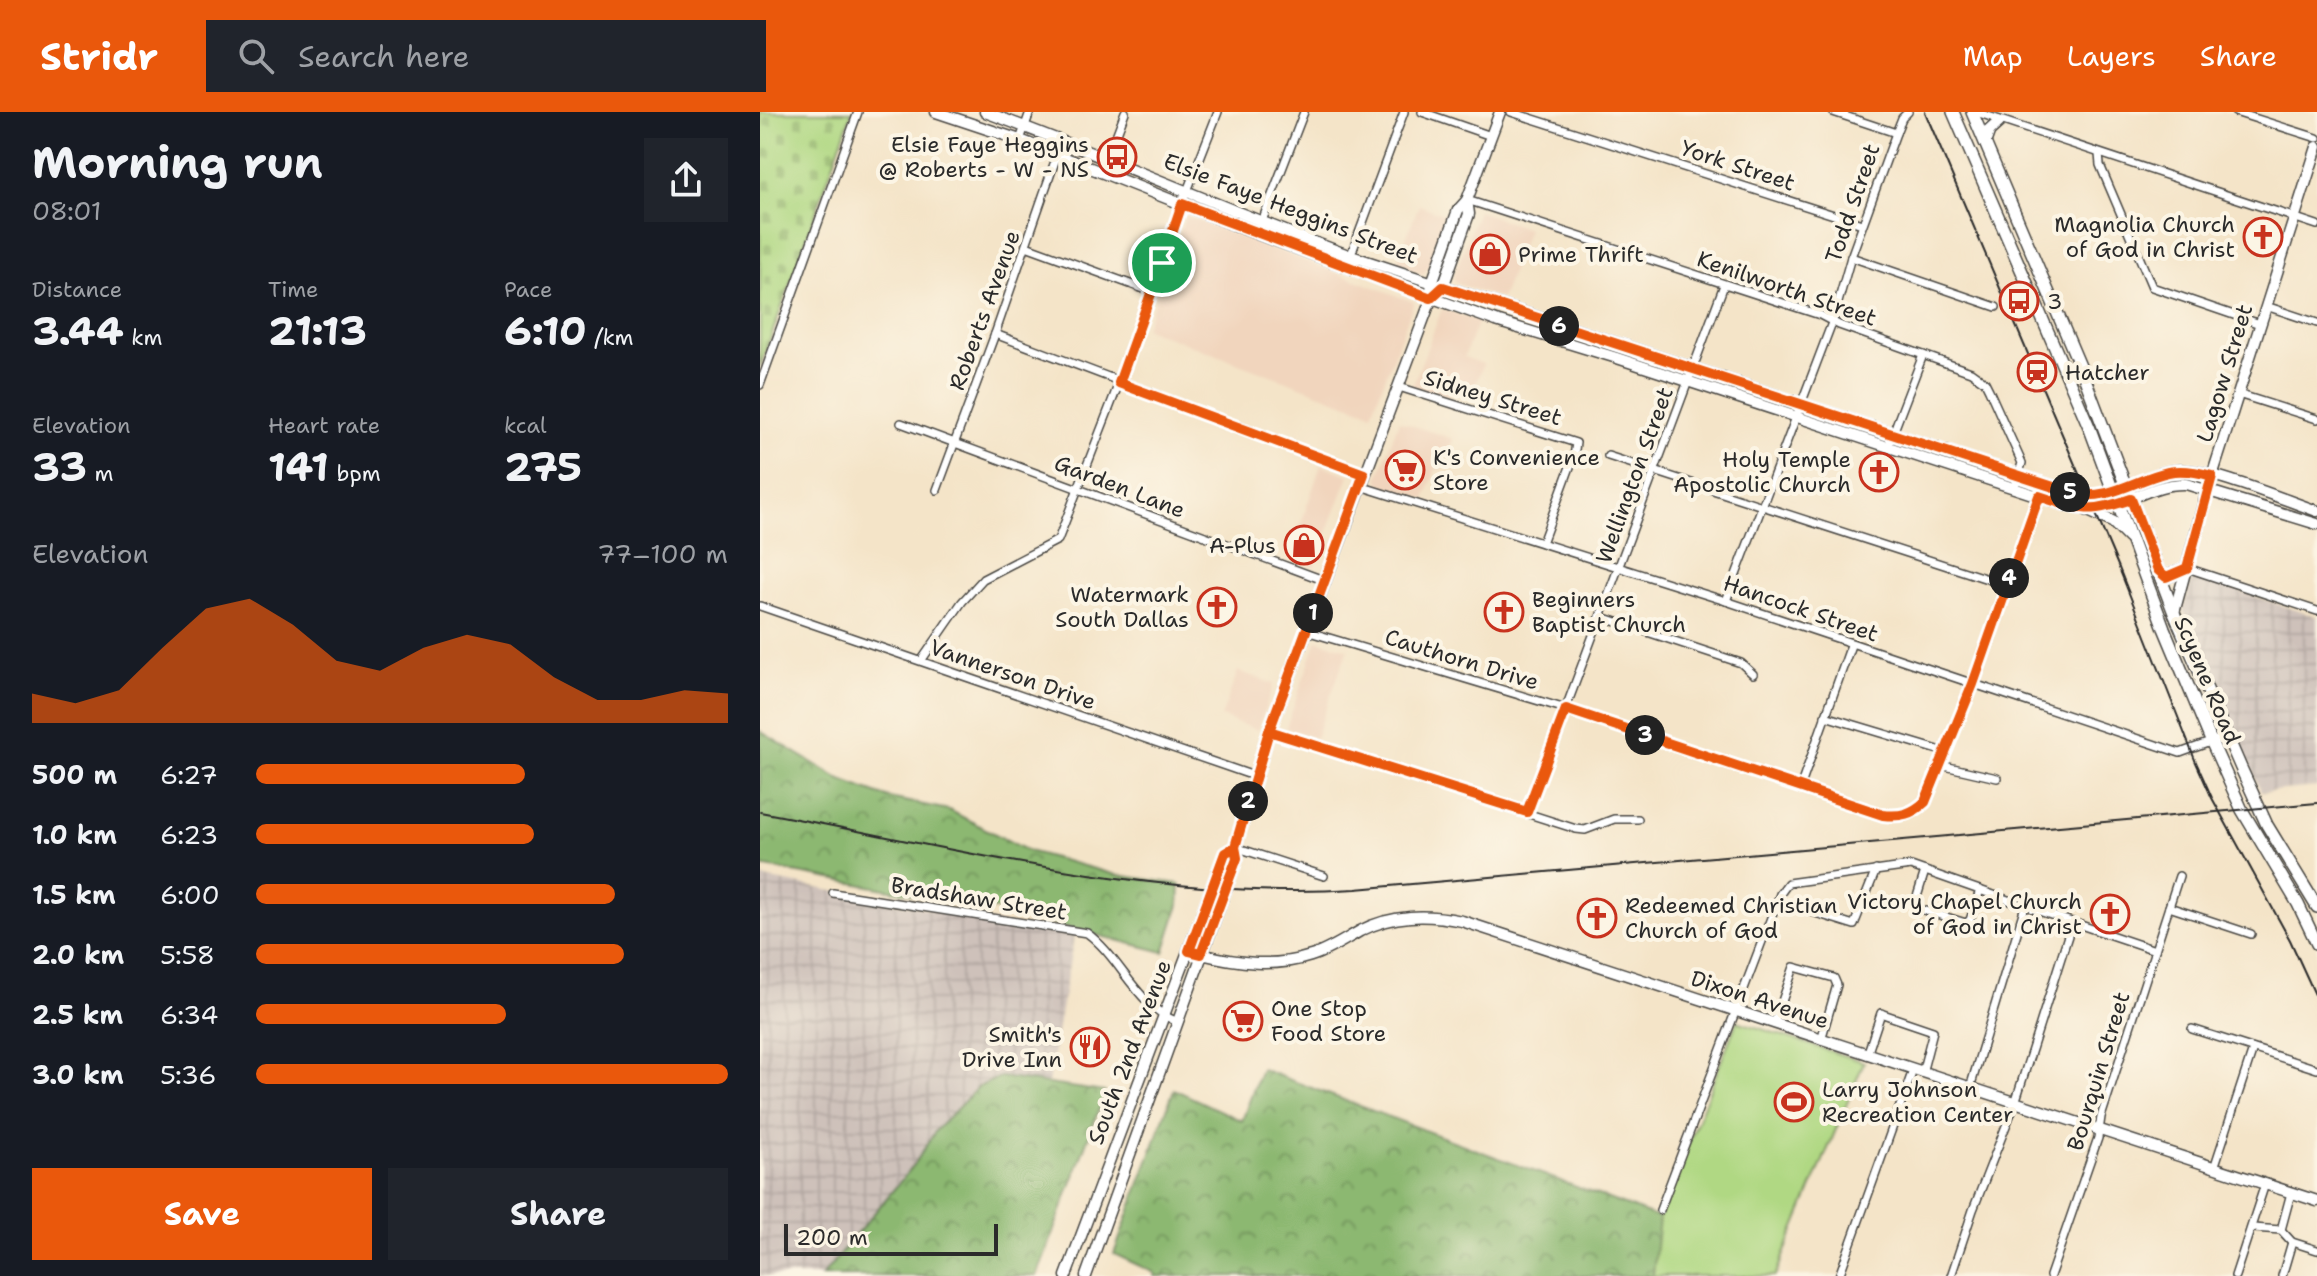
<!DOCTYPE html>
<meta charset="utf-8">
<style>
body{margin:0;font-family:"Shantell Sans",sans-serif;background:#20242c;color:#f1f3f6;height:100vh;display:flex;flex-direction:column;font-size:30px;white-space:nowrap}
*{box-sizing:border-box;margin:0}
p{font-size:26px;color:#9ea1a6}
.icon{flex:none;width:44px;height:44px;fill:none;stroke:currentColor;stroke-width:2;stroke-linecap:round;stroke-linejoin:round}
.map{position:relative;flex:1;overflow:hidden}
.details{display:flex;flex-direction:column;background:#171b24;width:760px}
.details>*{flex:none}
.scale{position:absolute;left:24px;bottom:20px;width:214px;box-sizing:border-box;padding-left:8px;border:4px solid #2b2b2b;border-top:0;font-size:22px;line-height:28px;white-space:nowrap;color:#2b2b2b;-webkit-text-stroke:6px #fcf5e5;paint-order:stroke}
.pin{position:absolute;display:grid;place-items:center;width:68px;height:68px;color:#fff;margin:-34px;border:4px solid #fff;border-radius:50%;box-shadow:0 2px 8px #0007}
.km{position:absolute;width:40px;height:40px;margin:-20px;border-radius:50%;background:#222;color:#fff;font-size:22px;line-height:40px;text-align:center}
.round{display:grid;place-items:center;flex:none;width:84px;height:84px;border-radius:0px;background:#20242c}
.head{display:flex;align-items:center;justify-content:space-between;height:136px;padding:0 32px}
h1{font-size:44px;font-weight:700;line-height:60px}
.metrics{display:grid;grid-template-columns:repeat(3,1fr);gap:12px;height:136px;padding:8px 32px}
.metrics div{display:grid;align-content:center}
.metrics b{font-size:40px;font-weight:700}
.metrics small{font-size:22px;font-weight:400}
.metrics p{font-size:22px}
.chart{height:224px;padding:16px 32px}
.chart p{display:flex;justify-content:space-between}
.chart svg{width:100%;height:144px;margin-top:8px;fill:#ea580c;opacity:.7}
.cta{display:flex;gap:16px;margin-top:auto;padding:16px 32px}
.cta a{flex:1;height:92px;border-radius:0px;background:#ea580c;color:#fff;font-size:32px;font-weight:700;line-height:92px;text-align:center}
.cta a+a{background:#20242c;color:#f1f3f6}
ul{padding:0 32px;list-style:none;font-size:26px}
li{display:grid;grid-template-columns:128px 96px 1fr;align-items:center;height:60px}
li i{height:20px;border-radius:10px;background:#ea580c}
header{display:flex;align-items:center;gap:48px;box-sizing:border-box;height:112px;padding:0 40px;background:#ea580c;color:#fff}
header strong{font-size:38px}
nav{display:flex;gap:44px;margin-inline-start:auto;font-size:28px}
.search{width:560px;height:72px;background:#20242c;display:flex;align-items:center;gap:20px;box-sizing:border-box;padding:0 28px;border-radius:0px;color:#9ea1a6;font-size:30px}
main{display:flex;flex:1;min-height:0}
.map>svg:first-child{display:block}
.built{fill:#f1d5bd}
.industrial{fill:url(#industrial-grid)}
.forest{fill:url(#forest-crowns);stroke:#5c724e;stroke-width:2}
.cemetery{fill:url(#cemetery-stones);stroke:#6e8257;stroke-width:2}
.green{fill:#b0d883;stroke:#6e8257;stroke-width:2}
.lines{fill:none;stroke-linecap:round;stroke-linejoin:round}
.street-casing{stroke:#494743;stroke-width:10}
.secondary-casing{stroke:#494743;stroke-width:13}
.primary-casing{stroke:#494743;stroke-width:14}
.street{stroke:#fff;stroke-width:7}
.secondary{stroke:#fff;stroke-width:10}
.primary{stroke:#fff;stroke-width:11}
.tram{stroke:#2b2b2b;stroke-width:2}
.rail{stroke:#2b2b2b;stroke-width:2}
.route-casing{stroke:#fff;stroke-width:16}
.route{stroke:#ea580c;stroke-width:10}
.labels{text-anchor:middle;stroke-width:8;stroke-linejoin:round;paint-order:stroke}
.poi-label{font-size:22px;fill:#2b2b2b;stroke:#fcf5e5;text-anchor:start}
.street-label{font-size:22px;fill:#2b2b2b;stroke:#fcf5e5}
</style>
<header>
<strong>Stridr</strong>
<div class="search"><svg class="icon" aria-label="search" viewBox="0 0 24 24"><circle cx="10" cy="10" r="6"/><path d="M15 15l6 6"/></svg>Search here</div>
<nav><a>Map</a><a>Layers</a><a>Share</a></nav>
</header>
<main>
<section class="details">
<div class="head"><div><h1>Morning run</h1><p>08:01</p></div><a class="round"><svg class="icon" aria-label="share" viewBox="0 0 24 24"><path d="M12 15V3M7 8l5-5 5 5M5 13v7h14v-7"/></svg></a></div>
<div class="metrics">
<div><p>Distance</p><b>3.44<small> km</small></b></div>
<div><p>Time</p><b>21:13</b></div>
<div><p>Pace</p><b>6:10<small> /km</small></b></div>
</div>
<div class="metrics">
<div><p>Elevation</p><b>33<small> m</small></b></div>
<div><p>Heart rate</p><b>141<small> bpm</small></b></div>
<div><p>kcal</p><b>275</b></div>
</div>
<div class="chart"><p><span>Elevation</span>77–100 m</p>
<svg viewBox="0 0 160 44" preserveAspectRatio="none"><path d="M0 44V35L10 38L20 34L30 21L40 9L50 6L60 14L70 25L80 28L90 21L100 17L110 20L120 30L130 37L140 37L150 34L160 35V44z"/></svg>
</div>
<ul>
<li><b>500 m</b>6:27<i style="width:57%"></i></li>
<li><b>1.0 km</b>6:23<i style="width:59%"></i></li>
<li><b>1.5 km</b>6:00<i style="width:76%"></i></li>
<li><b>2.0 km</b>5:58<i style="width:78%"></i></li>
<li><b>2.5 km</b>6:34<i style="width:53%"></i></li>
<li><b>3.0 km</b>5:36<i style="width:100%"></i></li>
</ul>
<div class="cta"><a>Save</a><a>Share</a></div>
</section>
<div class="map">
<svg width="1557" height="1164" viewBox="0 0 1557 1164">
<defs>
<pattern id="industrial-grid" width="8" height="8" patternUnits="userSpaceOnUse" patternTransform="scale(2)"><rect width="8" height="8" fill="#cec1ba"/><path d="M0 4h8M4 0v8" fill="none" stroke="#b1a6a0"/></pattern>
<pattern id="forest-crowns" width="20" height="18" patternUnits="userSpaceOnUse" patternTransform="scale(2)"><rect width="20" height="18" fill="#8cb871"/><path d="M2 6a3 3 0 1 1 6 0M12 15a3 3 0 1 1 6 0" fill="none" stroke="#73965d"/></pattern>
<pattern id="cemetery-stones" width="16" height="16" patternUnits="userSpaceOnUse" patternTransform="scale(2)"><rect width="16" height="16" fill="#b0d883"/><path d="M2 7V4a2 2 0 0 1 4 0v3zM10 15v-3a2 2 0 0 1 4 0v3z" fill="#98ba71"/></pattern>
</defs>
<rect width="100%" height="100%" fill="#fcf5e5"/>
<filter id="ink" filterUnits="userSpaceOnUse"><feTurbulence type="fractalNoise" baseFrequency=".0125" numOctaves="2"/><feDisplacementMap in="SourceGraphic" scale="16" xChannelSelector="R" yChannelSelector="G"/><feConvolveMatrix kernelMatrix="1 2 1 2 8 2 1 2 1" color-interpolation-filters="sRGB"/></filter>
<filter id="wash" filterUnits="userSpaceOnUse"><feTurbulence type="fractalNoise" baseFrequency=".006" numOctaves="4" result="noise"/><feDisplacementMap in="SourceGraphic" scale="32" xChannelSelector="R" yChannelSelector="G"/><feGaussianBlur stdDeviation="1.8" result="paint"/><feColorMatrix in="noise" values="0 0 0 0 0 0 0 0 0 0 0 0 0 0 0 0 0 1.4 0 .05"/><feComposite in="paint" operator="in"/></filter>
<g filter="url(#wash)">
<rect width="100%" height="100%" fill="#f4e4c8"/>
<g class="built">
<polygon points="659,93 690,105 667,157 663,162 636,152"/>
<polygon points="718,99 768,117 741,187 696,171 693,165"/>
<polygon points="426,104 654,190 612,301 385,216"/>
<polygon points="682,197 718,209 704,245 723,252 712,282 692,277 688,285 652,275"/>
<polygon points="639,309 693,327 681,358 676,357 665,387 621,372 618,366"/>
<polygon points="561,353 589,363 554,455 529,446"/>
<polygon points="557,528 588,537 555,626 526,616"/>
<polygon points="478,559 514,572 497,618 461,605"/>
</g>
<g class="industrial">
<polygon points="1433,464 1557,505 1557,675 1501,680 1423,498"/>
<polygon points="0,765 314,825 288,971 240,965 217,975 176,1018 154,1053 62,1164 0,1164"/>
</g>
<g class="forest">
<polygon points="0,619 81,668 129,686 189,698 268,739 357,763 420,772 419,793 404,840 234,797 0,754"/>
<polygon points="501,957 899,1106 893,1164 394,1164 395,1161 354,1142 414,977 482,1009"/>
<polygon points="240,965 345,980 277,1164 62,1164 154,1053 176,1018 218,975"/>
</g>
<polygon class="cemetery" points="0,0 92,0 0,255"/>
<polygon class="green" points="977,909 1104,950 1015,1164 893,1164 899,1106"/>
</g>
<g filter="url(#ink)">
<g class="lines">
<g class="street-casing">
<g id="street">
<polyline points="662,0 731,24"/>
<polyline points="751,0 1102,112"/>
<polyline points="1073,0 1136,21 1142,6 1148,0"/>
<polyline points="1216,0 1557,113"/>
<polyline points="1475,0 1557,26"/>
<polyline points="260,28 270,0"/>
<polyline points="1339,42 1340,53 1392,175 1500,212"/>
<polyline points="342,61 365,0"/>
<polyline points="707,88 1060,203 1079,213 1211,260 1225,270 1229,278 1262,351 1255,374"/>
<polyline points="497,122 544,0"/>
<polyline points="266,134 392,180"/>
<polyline points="1091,145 1236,195"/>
<polyline points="589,148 644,0"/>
<polyline points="1506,194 1557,211"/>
<polyline points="235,222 604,362"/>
<polyline points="0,273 98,0"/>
<polyline points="639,275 816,331 814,344 782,431"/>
<polyline points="1478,282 1557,307"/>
<polyline points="141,311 566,469"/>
<polyline points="1128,334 1163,243"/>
<polyline points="848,344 1246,473"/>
<polyline points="600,374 966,489 1420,641 1467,624"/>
<polyline points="177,378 235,222 302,29"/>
<polyline points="1427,456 1557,499"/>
<polyline points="966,489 1073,208 1091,145 1136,21"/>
<polyline points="0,494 494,664"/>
<polyline points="842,505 981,551 993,562"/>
<path d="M546,519L806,597L1123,703C1141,705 1152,702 1165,690L1213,572L1279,384"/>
<polyline points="161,549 202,490 223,467 298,428 359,271 422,92 458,0"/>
<polyline points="1065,604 1185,640"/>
<polyline points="509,619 816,717 825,718 854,707 878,707"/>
<polyline points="1180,653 1237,666"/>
<polyline points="1041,673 1091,533"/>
<polyline points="767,700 964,173"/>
<polyline points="475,735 564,764"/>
<polyline points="1165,759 1156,788 1160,797 1206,811 1210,808 1220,778"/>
<path d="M73,781L327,821C361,846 376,894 418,910"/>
<polyline points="1017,789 1094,813 1116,758"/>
<polyline points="1409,795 1491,822"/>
<polyline points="1273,797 1395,838"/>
<polyline points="1014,912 1034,855 1074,866 1077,873 1061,928"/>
<polyline points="1432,917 1557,957"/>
<polyline points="1107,943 1121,901 1123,902 1173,919 1162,961"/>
<polyline points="1454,1056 1493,937"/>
<polyline points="1531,1081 1521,1118 1532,1130 1557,1138"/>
<polyline points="900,1098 1020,782 1028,771 1151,754 1265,794 1210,976"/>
<polyline points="1493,1116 1521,1118"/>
<polyline points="1079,1164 1153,958"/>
<polyline points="1191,1164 1213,1098 1255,991 1312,811"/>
<polyline points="1290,1164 1338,1026 1341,1005 1419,764"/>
<polyline points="1475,1164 1505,1072"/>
<polyline points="1522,1164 1532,1130"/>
</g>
</g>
<g class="secondary-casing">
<g id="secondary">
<path d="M176,0L260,28L497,122L736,209L857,246L1309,394C1355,407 1383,370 1426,372L1557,412"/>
<path d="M225,0C348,45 468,99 591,144L1300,377C1310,380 1320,384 1330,384C1362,385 1389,359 1420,358C1454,358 1522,387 1557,399"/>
<polyline points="679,179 683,175 709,102 707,88"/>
<polyline points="1414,501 1446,383 1557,35"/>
<path d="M441,842C478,851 514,856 551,844C568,839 584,828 600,819C633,802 667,802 702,809L1557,1089"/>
<polyline points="306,1164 465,741 475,735"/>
<polyline points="326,1164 477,746 475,735 509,619 669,193 672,171 698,98 707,88 740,0"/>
</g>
</g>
<g class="primary-casing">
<g id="primary">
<polyline points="1193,0 1330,317 1404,516 1452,631 1482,698 1538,792 1557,832"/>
<polyline points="1212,0 1322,259 1414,501 1481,656 1507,713 1557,795"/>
<polyline points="1225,30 1229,19 1239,10"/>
<polyline points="1327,398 1353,410 1369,426"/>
<polyline points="1398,458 1406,465 1427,456"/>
</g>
</g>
<use href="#street" class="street"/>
<use href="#secondary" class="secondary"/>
<use href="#primary" class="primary"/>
<polyline class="tram" points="1165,0 1359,456 1435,648 1452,686 1530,828 1557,887"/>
<path class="rail" d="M0,700C196,736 395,790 596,777L1557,691"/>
</g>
</g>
<g class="lines" filter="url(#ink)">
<g class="route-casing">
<path id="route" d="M402,151L359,271L604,362L509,619L475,735L465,741L429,839L441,842L477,746L475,735L509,619L767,700L806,597L1123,703C1141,705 1152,702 1165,690L1213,572L1279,384C1321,398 1329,402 1371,387L1398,458L1406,465L1427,456L1452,364C1438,360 1423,357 1408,360C1376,367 1349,389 1315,382L683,175L671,186L422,92L402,151"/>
</g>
<use href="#route" class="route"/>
</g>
<defs>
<g id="bus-ring" transform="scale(2)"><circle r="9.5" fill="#fcf5e5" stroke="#c8321e" stroke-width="1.5"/><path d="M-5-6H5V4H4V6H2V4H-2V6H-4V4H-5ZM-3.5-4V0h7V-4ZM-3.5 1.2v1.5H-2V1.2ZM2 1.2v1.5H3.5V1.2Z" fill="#c8321e"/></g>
<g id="church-ring" transform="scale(2)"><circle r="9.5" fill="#fcf5e5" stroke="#c8321e" stroke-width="1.5"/><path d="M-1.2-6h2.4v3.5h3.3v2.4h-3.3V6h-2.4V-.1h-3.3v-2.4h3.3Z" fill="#c8321e"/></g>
<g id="shop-ring" transform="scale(2)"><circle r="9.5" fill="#fcf5e5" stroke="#c8321e" stroke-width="1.5"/><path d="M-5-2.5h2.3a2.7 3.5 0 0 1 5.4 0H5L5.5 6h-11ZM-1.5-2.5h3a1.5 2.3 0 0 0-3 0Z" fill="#c8321e"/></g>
<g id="station-ring" transform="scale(2)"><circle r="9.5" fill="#fcf5e5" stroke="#c8321e" stroke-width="1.5"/><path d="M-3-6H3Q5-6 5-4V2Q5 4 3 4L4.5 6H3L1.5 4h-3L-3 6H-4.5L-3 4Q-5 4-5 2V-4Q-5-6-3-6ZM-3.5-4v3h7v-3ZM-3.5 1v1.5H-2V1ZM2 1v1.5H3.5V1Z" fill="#c8321e"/></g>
<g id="supermarket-ring" transform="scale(2)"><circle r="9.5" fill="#fcf5e5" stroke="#c8321e" stroke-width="1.5"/><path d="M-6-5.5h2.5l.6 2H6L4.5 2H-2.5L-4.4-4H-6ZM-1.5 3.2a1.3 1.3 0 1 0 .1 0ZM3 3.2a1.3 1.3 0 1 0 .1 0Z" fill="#c8321e"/></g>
<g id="restaurant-ring" transform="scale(2)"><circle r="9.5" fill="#fcf5e5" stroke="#c8321e" stroke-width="1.5"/><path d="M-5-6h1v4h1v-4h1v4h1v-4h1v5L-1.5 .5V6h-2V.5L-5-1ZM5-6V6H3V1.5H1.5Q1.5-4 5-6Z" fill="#c8321e"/></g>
<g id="stadium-ring" transform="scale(2)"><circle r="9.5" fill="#fcf5e5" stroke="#c8321e" stroke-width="1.5"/><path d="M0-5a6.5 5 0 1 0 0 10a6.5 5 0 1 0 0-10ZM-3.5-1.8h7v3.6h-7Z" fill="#c8321e"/></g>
</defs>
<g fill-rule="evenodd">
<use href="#bus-ring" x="357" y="45"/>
<use href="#church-ring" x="1503" y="125"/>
<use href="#shop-ring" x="730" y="142"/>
<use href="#bus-ring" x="1259" y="189"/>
<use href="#station-ring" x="1277" y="260"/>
<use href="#supermarket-ring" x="645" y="358"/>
<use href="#church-ring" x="1119" y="360"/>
<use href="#shop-ring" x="544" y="433"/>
<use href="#church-ring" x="457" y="495"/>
<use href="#church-ring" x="744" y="500"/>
<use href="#church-ring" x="1350" y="802"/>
<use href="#church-ring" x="837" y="806"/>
<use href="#supermarket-ring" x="483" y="909"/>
<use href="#restaurant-ring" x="330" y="935"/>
<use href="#stadium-ring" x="1034" y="990"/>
</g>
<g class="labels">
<g class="poi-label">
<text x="329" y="40" text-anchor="end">Elsie Faye Heggins<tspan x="329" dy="25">@ Roberts - W - NS</tspan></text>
<text x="1475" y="120" text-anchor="end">Magnolia Church<tspan x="1475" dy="25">of God in Christ</tspan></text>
<text x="758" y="150">Prime Thrift</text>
<text x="1287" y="197">3</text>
<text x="1305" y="268">Hatcher</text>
<text x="673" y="353">K's Convenience<tspan x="673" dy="25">Store</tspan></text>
<text x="1091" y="355" text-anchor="end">Holy Temple<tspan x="1091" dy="25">Apostolic Church</tspan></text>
<text x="516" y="441" text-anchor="end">A-Plus</text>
<text x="429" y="490" text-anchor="end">Watermark<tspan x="429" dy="25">South Dallas</tspan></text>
<text x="772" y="495">Beginners<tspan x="772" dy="25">Baptist Church</tspan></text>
<text x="1322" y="797" text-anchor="end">Victory Chapel Church<tspan x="1322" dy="25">of God in Christ</tspan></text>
<text x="865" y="801">Redeemed Christian<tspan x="865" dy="25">Church of God</tspan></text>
<text x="511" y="904">One Stop<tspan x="511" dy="25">Food Store</tspan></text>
<text x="302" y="930" text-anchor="end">Smith's<tspan x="302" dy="25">Drive Inn</tspan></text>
<text x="1062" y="985">Larry Johnson<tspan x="1062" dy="25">Recreation Center</tspan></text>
</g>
<g class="street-label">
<text transform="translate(978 53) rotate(18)" y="8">York Street</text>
<text transform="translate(1092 91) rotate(-71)" y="8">Todd Street</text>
<text transform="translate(531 96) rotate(21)" y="8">Elsie Faye Heggins Street</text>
<text transform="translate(1027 176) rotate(19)" y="8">Kenilworth Street</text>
<text transform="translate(224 198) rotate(-70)" y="8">Roberts Avenue</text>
<text transform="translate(1464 261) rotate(-73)" y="8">Lagow Street</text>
<text transform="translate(733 285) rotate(17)" y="8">Sidney Street</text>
<text transform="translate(874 363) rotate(-70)" y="8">Wellington Street</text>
<text transform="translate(360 374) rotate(21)" y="8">Garden Lane</text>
<text transform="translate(1041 496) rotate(19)" y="8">Hancock Street</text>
<text transform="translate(702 547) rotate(17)" y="8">Cauthorn Drive</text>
<text transform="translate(253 562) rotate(19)" y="8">Vannerson Drive</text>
<text transform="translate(1448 568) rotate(67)" y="8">Scyene Road</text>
<text transform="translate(219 786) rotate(9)" y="8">Bradshaw Street</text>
<text transform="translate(1000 887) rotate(18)" y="8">Dixon Avenue</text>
<text transform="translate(369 940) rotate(-69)" y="8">South 2nd Avenue</text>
<text transform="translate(1338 959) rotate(-73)" y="8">Bourquin Street</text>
</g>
</g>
</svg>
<div class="scale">200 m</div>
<div class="pin" style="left:402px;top:151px;background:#1e9e55"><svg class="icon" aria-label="arrive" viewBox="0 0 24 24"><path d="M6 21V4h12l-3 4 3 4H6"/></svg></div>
<b class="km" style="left:553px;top:501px">1</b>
<b class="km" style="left:488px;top:689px">2</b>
<b class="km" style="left:885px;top:623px">3</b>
<b class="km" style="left:1249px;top:466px">4</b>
<b class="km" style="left:1310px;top:380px">5</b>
<b class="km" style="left:799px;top:214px">6</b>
</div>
</main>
